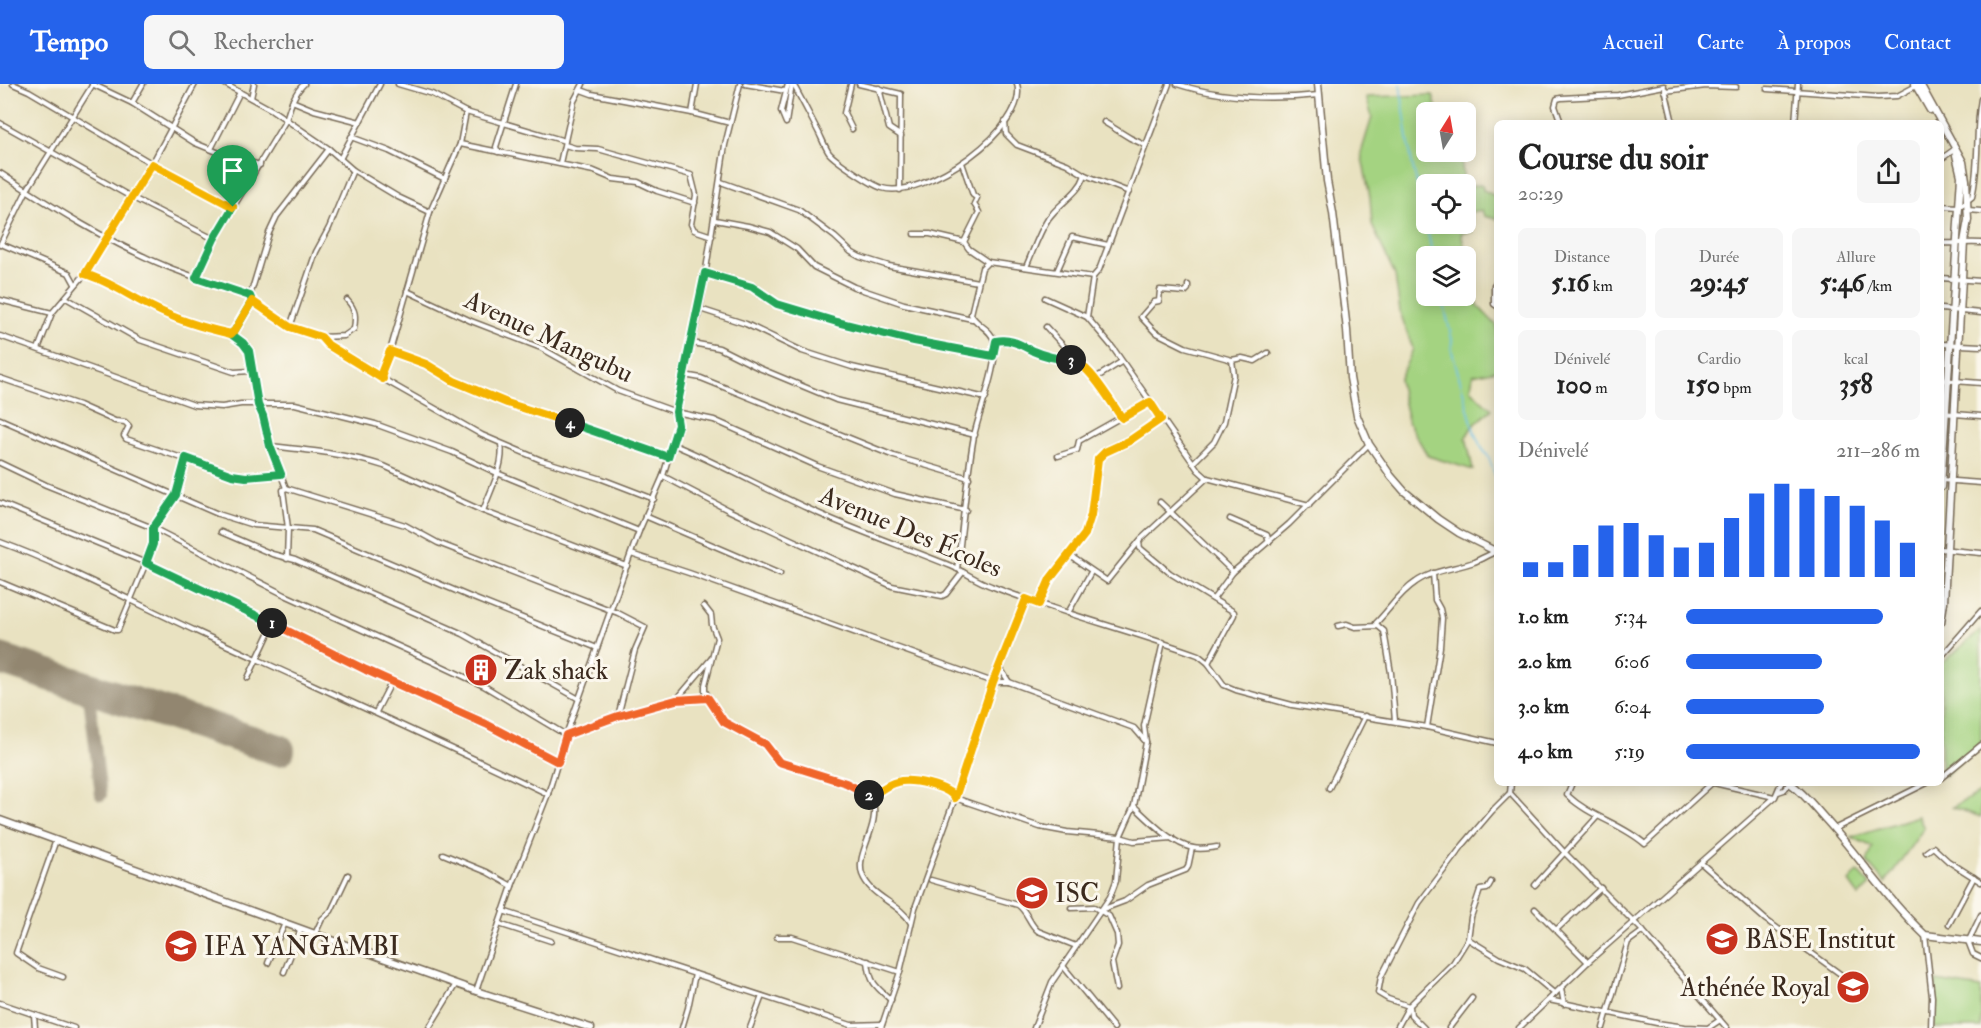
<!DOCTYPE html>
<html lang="fr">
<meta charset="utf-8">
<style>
body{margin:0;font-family:"IM FELL Double Pica",serif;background:#f6f6f6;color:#222;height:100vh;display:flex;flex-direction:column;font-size:22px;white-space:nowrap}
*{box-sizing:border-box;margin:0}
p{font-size:20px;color:#767676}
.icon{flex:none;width:33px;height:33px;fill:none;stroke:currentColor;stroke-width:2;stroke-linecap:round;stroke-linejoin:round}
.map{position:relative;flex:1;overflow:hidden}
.details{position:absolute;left:1494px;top:36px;width:450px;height:666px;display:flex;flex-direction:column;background:#fff;border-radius:9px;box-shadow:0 3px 15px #0003}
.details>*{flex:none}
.needle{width:39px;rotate:11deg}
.tools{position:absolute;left:1416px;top:18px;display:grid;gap:12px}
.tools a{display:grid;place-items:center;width:60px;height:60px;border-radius:9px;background:#fff;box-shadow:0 3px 15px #0003;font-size:30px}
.pin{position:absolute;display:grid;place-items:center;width:51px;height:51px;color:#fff;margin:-62px -26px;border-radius:50% 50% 50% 0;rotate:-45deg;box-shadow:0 0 6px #0007}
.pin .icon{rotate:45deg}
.km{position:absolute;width:30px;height:30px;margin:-15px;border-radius:50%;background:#222;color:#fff;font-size:16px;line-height:30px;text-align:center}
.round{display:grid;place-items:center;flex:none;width:63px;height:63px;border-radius:9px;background:#f6f6f6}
.head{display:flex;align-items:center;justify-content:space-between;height:102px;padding:0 24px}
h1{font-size:33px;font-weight:800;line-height:45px}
.metrics{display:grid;grid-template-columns:repeat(3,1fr);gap:9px;height:102px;padding:6px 24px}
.metrics div{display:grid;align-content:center;border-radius:9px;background:#f6f6f6;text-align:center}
.metrics b{font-size:26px;font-weight:800}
.metrics small{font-size:16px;font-weight:400}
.metrics p{font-size:16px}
.chart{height:168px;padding:12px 24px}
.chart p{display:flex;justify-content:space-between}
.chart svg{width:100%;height:108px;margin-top:6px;stroke:#2563eb;stroke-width:6}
ul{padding:0 24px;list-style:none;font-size:20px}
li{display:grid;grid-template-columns:96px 72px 1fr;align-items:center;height:45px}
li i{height:15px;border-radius:8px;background:#2563eb}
header{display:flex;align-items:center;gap:36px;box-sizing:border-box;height:84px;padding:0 30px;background:#2563eb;color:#fff}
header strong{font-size:28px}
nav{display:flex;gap:33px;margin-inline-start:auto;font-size:21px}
.search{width:420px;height:54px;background:#f6f6f6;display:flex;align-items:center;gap:15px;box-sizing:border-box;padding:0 21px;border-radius:9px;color:#767676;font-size:22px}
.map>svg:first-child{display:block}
.green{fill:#a4d381;stroke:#707e50;stroke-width:1.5;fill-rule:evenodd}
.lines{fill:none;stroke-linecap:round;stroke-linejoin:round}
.stream{stroke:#70c3ec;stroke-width:1.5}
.taxiway{stroke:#928670;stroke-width:12}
.runway{stroke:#928670;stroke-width:32}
.street-casing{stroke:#786a57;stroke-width:7}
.secondary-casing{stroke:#786a57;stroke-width:9}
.street{stroke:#fff;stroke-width:4}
.secondary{stroke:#fff;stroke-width:6}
.split-1-casing{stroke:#fff;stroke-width:12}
.split-2-casing{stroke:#fff;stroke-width:12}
.split-3-casing{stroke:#fff;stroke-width:12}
.split-4-casing{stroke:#fff;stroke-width:12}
.split-5-casing{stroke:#fff;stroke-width:12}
.split-1{stroke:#22a559;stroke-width:8}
.split-2{stroke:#f0652b;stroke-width:8}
.split-3{stroke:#f5b400;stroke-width:8}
.split-4{stroke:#22a559;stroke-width:8}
.split-5{stroke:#f5b400;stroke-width:8}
.labels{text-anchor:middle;stroke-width:6;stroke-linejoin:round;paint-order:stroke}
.street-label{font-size:26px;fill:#3b2a1e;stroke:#fbf7ec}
.poi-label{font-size:26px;fill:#3b2a1e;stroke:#fbf7ec;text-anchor:start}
</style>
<header>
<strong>Tempo</strong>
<div class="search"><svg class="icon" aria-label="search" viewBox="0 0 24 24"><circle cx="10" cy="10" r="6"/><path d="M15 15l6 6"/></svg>Rechercher</div>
<nav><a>Accueil</a><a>Carte</a><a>À propos</a><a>Contact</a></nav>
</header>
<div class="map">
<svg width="1981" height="944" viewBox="0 0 1981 944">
<rect width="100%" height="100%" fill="#fbf7ec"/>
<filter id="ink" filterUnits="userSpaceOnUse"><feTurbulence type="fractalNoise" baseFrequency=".0167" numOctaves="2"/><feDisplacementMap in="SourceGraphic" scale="12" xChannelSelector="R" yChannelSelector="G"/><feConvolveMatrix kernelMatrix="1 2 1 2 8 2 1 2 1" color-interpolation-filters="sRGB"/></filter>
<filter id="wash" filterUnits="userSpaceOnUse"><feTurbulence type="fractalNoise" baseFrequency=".008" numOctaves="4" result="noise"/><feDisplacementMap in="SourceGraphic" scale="24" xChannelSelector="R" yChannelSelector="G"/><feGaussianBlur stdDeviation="1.35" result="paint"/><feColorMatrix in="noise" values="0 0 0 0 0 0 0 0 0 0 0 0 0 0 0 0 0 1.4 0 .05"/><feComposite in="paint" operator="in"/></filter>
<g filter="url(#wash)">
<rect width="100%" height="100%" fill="#e9e2c1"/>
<g class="green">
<path d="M1433,11L1437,26L1443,28H1426V68H1443V73L1461,74L1464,100H1426V140H1466V102L1482,101L1483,106L1497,113V135L1484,132L1482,126L1470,128L1472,148L1461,149L1478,222L1497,242V286L1473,291L1471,305L1480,315L1492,325L1472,343L1466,353L1473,386L1428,372L1408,338L1399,296L1413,265L1400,228L1395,191L1372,141L1370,113L1361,69L1372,33L1366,13ZM1466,172V212H1426V172Z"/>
<polygon points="1981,546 1981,661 1944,692 1941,689 1941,580"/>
<polygon points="1981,708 1981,733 1952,723"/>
<polygon points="1918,732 1924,744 1885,799 1867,778 1873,763 1851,753"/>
<polygon points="1858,788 1870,801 1859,812 1849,798"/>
<polygon points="1936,897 1981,904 1981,944 1934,944"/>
</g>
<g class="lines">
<g class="stream">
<polyline points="1400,0 1411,74 1433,172"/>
<polyline points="1442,212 1452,256 1451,264 1475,350 1481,363 1488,372 1497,396"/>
</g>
<polyline class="taxiway" points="88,604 101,711"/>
<polyline class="runway" points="0,575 279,666"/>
</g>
</g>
<g filter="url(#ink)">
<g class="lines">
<g class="street-casing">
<g id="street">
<polyline points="13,0 29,7 173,92 233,123"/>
<polyline points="92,0 132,19 195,59 222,70 260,81"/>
<polyline points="225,0 272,26 329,65 353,86 398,113 430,128"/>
<polyline points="745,0 785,7"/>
<polyline points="788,0 781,27 786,39 792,0"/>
<path d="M793,0C802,16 810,32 819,49C822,55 825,63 829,69C836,77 872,101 882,104C923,117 1030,43 1017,0"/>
<polyline points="851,0 844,29 852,45"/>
<polyline points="859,0 901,10 900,106"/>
<polyline points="1169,0 1099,186 1093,193 1087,233 1113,264 1198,386 1207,394 1309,421"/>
<path d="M1177,0C1223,15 1271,16 1319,11"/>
<polyline points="879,4 889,44 901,52"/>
<polyline points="1665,5 1673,39"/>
<polyline points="1767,5 1878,13 1897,12 1916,2"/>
<polyline points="581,6 592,10 692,29 730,39"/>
<polyline points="1665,7 1706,2 1736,3"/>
<polyline points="251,14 254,0"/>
<polyline points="292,17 314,26 360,38"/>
<polyline points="132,19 143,0"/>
<polyline points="466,28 565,57"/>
<polyline points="692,29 697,0"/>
<polyline points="1005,38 1006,50 1017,61 1067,80 1085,91 1129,108"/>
<polyline points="1104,38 1130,54 1145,61"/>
<polyline points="0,39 131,113 214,155"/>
<polyline points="1561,39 1555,22 1557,15 1561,14 1618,11 1664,2"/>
<polyline points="1795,39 1798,0"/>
<polyline points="351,53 389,67 445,95"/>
<polyline points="460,60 594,87 613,95 638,98 657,107 695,119"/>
<polyline points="565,61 575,64 598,65 691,91 696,111 691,140 694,146 712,152"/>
<polyline points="211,65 240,8"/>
<polyline points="498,68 496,63 516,0"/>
<polyline points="341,73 380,0"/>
<polyline points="1941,75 1955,65"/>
<polyline points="560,79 574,17 583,0"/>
<polyline points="962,79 973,111 977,114 974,120 979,128 964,158"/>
<path d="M0,89C54,124 109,159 168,183C195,194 223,202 250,212"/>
<polyline points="721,98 799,126 835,153 851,168 860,173 889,182 978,198"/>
<path d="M1941,122L1959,123L1972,113C1980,80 1975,48 1981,15"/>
<polyline points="1968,126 1981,127"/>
<polyline points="715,136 748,142 770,148 797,165 814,183 854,203 904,220 972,235"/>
<polyline points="914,150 930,150 964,158 969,165 988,178 1093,193"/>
<path d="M1941,159C1955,160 1967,158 1981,159"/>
<polyline points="1,160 69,189 75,200"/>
<polyline points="0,161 27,106 93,0"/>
<path d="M1026,183C1033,167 1039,149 1048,135C1060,118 1079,110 1085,91"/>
<polyline points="1057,187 1072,153 1108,161"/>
<polyline points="705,189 752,203 777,220 837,238 914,257 993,272"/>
<path d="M85,190C109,197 129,212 152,223C177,236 204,244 231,250"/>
<path d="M196,194L214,155L286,36C290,23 294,9 304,0"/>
<polyline points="1941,194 1981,197"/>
<polyline points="1188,201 1188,205 1185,208 1160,206 1159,217 1154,218 1141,233 1155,248 1185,263 1232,276"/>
<polyline points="1497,201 1494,201 1494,220 1497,222"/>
<polyline points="407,207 471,237 541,264 618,307 676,328 714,336 817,382 895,410 966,426"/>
<polyline points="66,214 140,256 234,288 251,287"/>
<polyline points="1045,214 1087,233"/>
<polyline points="0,216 52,229"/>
<polyline points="252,217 290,243 321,253 328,261 383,295 482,351 541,376 602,395 654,415"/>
<polyline points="700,225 746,240 802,267 852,283 986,314"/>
<polyline points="1941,225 1981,229"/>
<polyline points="290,243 316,168 329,144 353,86"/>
<polyline points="1046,243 1094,295 1122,334"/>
<polyline points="0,252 194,321 222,323 241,320 295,320 375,340 452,368 497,389 639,447"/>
<path d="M322,253L344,252L354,245C356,232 356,226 347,216"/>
<polyline points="692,259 719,264 759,284 836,316 975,351"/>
<polyline points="995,260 1000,256 1020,259 1033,267 1061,275 1077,277"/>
<polyline points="1941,260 1981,262"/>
<polyline points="38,265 52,229 85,190 152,80 195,0"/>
<polyline points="390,267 426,280 454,297 507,319 668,373"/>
<polyline points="684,291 701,294 894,372 969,394"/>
<polyline points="0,294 79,321 115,337 125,338 129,342 124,352 126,355 232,391 246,393 281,390"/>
<polyline points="383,294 382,287 390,267 430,128 460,60 466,28 432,10 398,0"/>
<polyline points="1094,295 1121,278"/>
<polyline points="1941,296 1981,299"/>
<polyline points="1941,329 1981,332"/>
<polyline points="0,335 218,430 253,441 313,446 468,512 597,564"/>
<path d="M672,360C723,381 770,408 820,430C863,449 907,464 951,482C965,488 977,497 991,502C1059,529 1129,546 1198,571L1208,579L1224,601L1236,606L1292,621L1427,643L1497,659"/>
<path d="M270,362C307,366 348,370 384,382L483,427L627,482"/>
<polyline points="1058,372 1077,366 1079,357 1150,317"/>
<polyline points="0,379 46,401 153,444 285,511 431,577 484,602 566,651 618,632 676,616 708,614"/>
<polyline points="1193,379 1214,358 1224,338 1234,291 1232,276 1242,274 1255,277 1268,269"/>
<polyline points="663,392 728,426 892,502 942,512 946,510 963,488"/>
<polyline points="1941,396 1981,399"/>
<polyline points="286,404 405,441 438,459 618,529 645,543 635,566 618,632"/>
<polyline points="1160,418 1233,488"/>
<polyline points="0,419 146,479 216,511 366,586 486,640 558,678"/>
<path d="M483,427C490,407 505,381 501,360"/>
<polyline points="645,432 780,490"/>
<polyline points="1230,435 1267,451 1269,458"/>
<polyline points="221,448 272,470 295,476 463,550 579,615"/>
<path d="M0,458C68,483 132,518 198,548C315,602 432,654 548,710"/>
<polyline points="1139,458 1140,464 1170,489 1234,528 1234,531 1208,579"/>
<polyline points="1941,465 1981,469"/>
<polyline points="631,470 689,489 993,598 1009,598 1134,644 1146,658"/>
<polyline points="1069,471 1107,497 1141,455 1207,394"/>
<polyline points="287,475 288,444 283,406 286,404 270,362 263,332 258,321 249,267 243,259 231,250 235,246 252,217 250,212 269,149 277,132 329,65"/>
<path d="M957,485C963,441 966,396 974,352C979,327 999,281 994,257C991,244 975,241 971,230L982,184L988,178"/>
<polyline points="0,498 115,546 118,546 146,479 153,460 153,444 176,411 186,374"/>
<polyline points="1214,514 1233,488 1289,440 1369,360"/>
<polyline points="1039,520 1050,495 1085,450 1091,431 1098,375 1105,368 1129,357 1161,335"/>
<path d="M704,522L711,531L712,541L717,554L705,601V607L724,638L765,660L779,678L846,699L872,713C882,742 855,768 862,790C871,814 899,818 911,839"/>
<polyline points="1068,529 1091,488"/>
<polyline points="1338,542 1347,540 1355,543 1378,542 1384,547 1391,589 1395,637"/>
<path d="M1378,542L1376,539C1390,525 1399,509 1416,498C1433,486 1455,485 1474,478C1481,475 1488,471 1495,468"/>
<polyline points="1941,573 1981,527"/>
<polyline points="1000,584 1009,598"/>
<polyline points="248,594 274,539"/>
<polyline points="677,615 711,575"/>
<polyline points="376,628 392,597"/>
<polyline points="1427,643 1440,563 1442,534 1440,525 1435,516 1433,489"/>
<polyline points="1941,694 1981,661"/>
<path d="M1572,699L1567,711C1590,733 1621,739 1645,760L1712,699"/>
<polyline points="1714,699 1774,713"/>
<polyline points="1329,704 1365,632"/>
<polyline points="1778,708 1784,706 1789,700"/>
<polyline points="1510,709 1565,769 1643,847 1727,944"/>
<path d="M872,713C880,707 887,700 897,697C910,694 948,702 955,714L1040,743L1067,748L1120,753L1134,757L1172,754"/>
<path d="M1134,722C1149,736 1173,761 1193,764C1201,766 1209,764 1217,763"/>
<polyline points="1834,745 1927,699"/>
<polyline points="56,756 16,869 38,884 63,893"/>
<polyline points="1926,768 1933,763 1948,777 1981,798"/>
<polyline points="443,770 487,788 512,802"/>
<polyline points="1701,779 1766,836 1843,892"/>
<path d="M931,796L1018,821C1028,828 1029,840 1038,847L1076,862"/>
<polyline points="1535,801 1597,733"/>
<polyline points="1071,824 1094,823 1109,832 1117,850 1118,861 1112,878 1117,905"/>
<polyline points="1535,825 1588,878"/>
<polyline points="1101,826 1125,817 1148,801 1186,786 1188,783 1192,764"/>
<polyline points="503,827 851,941 882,940"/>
<polyline points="499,840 551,857"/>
<polyline points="1949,840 1974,793"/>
<polyline points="1557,845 1601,804"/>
<polyline points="315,850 322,835 331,827 348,791"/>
<polyline points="1925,851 1932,913 1931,944"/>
<polyline points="777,853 792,853 900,888"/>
<polyline points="1468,855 1499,874 1525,885 1555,910"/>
<polyline points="1969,856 1981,831"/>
<polyline points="1968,857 1973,870 1981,874"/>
<path d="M868,877C870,899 875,902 891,916"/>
<polyline points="268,879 285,839"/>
<polyline points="1063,882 1114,944"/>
<polyline points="284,888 301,845"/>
<polyline points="1561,904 1564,920"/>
<polyline points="476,907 512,802 548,710 566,651 639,447 663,392 678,341 676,328 700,225 725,61 740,0"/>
<polyline points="1549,916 1657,939 1685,943 1708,944 1720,936"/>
<polyline points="0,919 74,944"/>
<polyline points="1409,922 1388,915 1378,909 1381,893 1419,819 1463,761 1492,727 1510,709 1511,699"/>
<polyline points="1410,923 1411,931 1424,944"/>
<polyline points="34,931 35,944"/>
<polyline points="429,944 456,900"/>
<polyline points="682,944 688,924 695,890"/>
<polyline points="750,944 762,912"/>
<polyline points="881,944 900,888 915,824 955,714 993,598 1026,515"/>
<polyline points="1034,944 1052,898 1110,813 1116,797 1120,753 1134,722 1146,658 1144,642 1163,558"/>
<polyline points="1397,944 1409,922 1453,879 1468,855 1471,833 1480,806 1487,805 1491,798"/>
<polyline points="1449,944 1472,914"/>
<polyline points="1519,944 1588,878 1775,713 1781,699"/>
<polyline points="1603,944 1628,858 1643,847"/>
</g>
</g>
<g class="secondary-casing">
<g id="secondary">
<polyline points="1318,0 1327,97 1333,129 1347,246 1350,294 1357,332 1369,360 1391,392 1404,407 1438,435 1459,449 1497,468"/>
<polyline points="1915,0 1930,26"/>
<polyline points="1920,0 1963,78 1966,96 1968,136 1964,158 1944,518 1941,538"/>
<polyline points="1941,403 1961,92 1955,67"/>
<path d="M1791,700C1805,710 1815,724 1827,737C1860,774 1888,816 1925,851L1981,858"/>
<polyline points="0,736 315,850 476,907 591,944"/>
</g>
</g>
<use href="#street" class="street"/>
<use href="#secondary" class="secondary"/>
</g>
</g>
<g class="lines" filter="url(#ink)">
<g class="split-1-casing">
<polyline id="split-1" points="233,123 214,155 196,194 250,212 252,217 235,246 231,250 243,259 249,267 258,321 263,332 270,362 281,390 246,393 232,391 186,374 176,411 153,444 153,460 146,479 272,539"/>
</g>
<g class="split-2-casing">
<polyline id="split-2" points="272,539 366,586 486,640 558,678 566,651 618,632 676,616 708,614 724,638 765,660 779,678 846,699 869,711"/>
</g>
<g class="split-3-casing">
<path id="split-3" d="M869,711L872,712C880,707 887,700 897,698C910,694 948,702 955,714L993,598L1026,515L1039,520L1050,495L1085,450L1091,431L1098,375L1105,368L1129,357L1161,335L1150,318L1122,334C1112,320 1088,278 1071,276"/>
</g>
<g class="split-4-casing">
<path id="split-4" d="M570,339L668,373L678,341L676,328L705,189L752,203L777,220L837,238L914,257L993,272L996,257C1011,254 1021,261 1033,267C1044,272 1059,275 1071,276"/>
</g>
<g class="split-5-casing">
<path id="split-5" d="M233,123L152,80L85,190C109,197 129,212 152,223C177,236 204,244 231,250L235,246L252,217L290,243L321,253L328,261L383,295L382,287L390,267L426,280L454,297L507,319L570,339"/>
</g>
<use href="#split-1" class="split-1"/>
<use href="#split-2" class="split-2"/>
<use href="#split-3" class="split-3"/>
<use href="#split-4" class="split-4"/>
<use href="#split-5" class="split-5"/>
</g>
<defs>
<g id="building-disc" transform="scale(1.725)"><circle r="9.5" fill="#c8321e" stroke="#fbf7ec"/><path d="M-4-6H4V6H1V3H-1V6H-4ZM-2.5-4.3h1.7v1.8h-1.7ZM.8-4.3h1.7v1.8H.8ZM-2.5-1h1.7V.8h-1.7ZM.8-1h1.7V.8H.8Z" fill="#fff"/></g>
<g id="school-disc" transform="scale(1.725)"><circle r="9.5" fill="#c8321e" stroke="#fbf7ec"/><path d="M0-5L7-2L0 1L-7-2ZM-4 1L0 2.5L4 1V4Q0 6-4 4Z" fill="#fff"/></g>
<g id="university-disc" transform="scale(1.725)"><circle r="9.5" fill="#c8321e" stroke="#fbf7ec"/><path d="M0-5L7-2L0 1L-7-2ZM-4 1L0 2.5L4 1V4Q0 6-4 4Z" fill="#fff"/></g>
</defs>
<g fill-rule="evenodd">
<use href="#building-disc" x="481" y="586"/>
<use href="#school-disc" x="1032" y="809"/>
<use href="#school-disc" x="1722" y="855"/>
<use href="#university-disc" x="181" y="862"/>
<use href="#school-disc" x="1853" y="903"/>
</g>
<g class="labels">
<g class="street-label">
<text transform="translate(549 252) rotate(25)" y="9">Avenue Mangubu</text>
<text transform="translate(911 447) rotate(23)" y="9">Avenue Des Écoles</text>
</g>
<g class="poi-label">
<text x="504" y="595">Zak shack</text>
<text x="1055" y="818">ISC</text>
<text x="1745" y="864">BASE Institut</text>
<text x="204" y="871">IFA YANGAMBI</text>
<text x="1830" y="912" text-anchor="end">Athénée Royal</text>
</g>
</g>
</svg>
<div class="tools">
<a><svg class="needle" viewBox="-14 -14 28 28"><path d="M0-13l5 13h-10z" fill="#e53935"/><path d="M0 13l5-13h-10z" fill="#767676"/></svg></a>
<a><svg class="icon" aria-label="locate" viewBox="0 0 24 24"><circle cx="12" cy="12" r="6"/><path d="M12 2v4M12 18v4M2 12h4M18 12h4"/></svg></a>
<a><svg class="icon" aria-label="layers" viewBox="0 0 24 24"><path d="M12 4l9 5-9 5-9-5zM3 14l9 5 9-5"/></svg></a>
</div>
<div class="pin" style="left:233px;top:123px;background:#1e9e55"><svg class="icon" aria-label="arrive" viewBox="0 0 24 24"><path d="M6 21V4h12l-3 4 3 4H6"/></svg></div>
<b class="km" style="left:272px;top:539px">1</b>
<b class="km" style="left:869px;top:711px">2</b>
<b class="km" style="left:1071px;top:276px">3</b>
<b class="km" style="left:570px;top:339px">4</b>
<section class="details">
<div class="head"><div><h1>Course du soir</h1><p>20:29</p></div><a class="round"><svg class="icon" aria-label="share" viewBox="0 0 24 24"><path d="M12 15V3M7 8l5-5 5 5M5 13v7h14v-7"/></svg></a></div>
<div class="metrics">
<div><p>Distance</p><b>5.16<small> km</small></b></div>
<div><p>Durée</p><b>29:45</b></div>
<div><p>Allure</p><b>5:46<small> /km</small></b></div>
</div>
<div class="metrics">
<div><p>Dénivelé</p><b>100<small> m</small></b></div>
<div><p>Cardio</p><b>150<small> bpm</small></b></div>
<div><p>kcal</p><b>358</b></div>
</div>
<div class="chart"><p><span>Dénivelé</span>211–286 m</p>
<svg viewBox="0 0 160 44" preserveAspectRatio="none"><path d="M5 44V38M15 44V38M25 44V31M35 44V23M45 44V22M55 44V27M65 44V32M75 44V30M85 44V20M95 44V10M105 44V6M115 44V8M125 44V11M135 44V15M145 44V21M155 44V30"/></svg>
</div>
<ul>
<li><b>1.0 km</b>5:34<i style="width:84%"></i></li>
<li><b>2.0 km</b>6:06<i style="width:58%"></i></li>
<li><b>3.0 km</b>6:04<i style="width:59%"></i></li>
<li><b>4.0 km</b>5:19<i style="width:100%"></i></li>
</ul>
</section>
</div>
